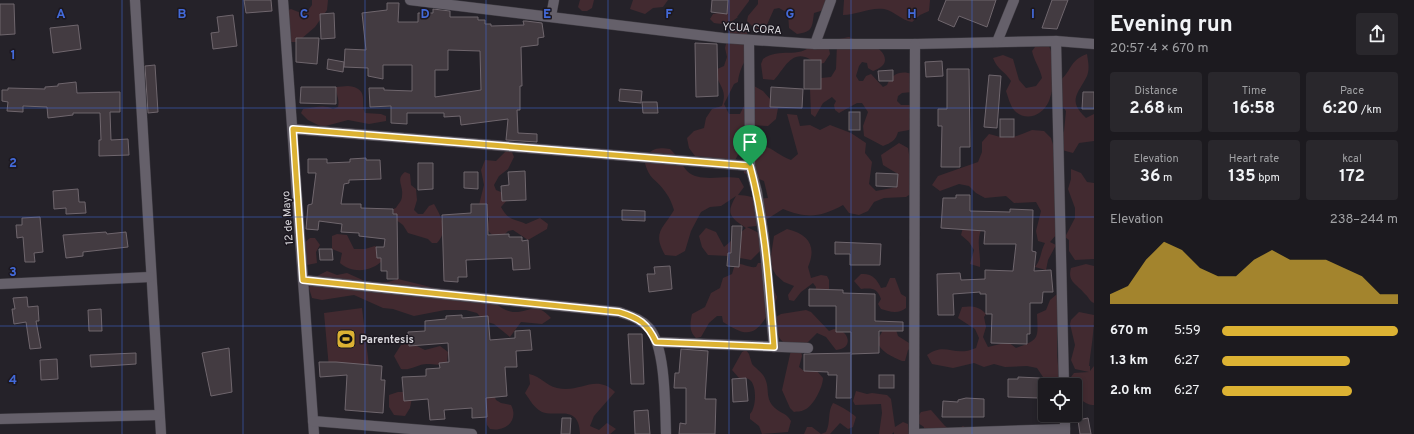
<!DOCTYPE html>
<meta charset="utf-8">
<style>
body{margin:0;font-family:Overpass,sans-serif;background:#29272c;color:#f1f3f6;height:100vh;display:flex;flex-direction:column;font-size:15px;white-space:nowrap}
*{box-sizing:border-box;margin:0}
p{font-size:13px;color:#a0a1a4}
.icon{flex:none;width:22px;height:22px;fill:none;stroke:currentColor;stroke-width:2;stroke-linecap:round;stroke-linejoin:round}
.map{position:relative;flex:1;overflow:hidden}
.sheet{display:flex;flex-direction:column;background:#1c1a1f;width:320px}
.sheet>*{flex:none}
.fabs{position:absolute;left:1038px;top:378px;display:grid;gap:8px}
.fabs a{display:grid;place-items:center;width:44px;height:44px;border-radius:4px;background:#1c1a1f;box-shadow:0 2px 6px #0003,0 0 0 1px #3a383d;font-size:20px}
.pin{position:absolute;display:grid;place-items:center;width:34px;height:34px;color:#fff;margin:-41px -17px;border-radius:50% 50% 50% 0;rotate:-45deg;box-shadow:0 0 4px #0007}
.pin .icon{rotate:45deg}
.round{display:grid;place-items:center;flex:none;width:42px;height:42px;border-radius:4px;background:#29272c}
.head{display:flex;align-items:center;justify-content:space-between;height:68px;padding:0 16px}
h1{font-size:22px;font-weight:700;line-height:30px}
.stats{display:grid;grid-template-columns:repeat(3,1fr);gap:6px;height:68px;padding:4px 16px}
.stats div{display:grid;align-content:center;border-radius:4px;background:#29272c;text-align:center}
.stats b{font-size:17px;font-weight:700}
.stats small{font-size:11px;font-weight:400}
.stats p{font-size:11px}
.chart{height:112px;padding:8px 16px}
.chart p{display:flex;justify-content:space-between}
.chart svg{width:100%;height:72px;margin-top:4px;fill:#dcb233;opacity:.7}
ul{padding:0 16px;list-style:none;font-size:13px}
li{display:grid;grid-template-columns:64px 48px 1fr;align-items:center;height:30px}
li i{height:10px;border-radius:5px;background:#dcb233}
main{display:flex;flex:1;min-height:0}
.map>svg:first-child{display:block}
.green{fill:#422a30}
.building{fill:#433b41;stroke:#6f666d;fill-rule:evenodd}
.lines{fill:none;stroke-linecap:round;stroke-linejoin:round}
.minor-casing{stroke:#3f3c43;stroke-width:11}
.minor{stroke:#65606a;stroke-width:10}
.route-casing{stroke:#fff;stroke-width:8}
.route{stroke:#dcb233;stroke-width:5}
.grid{fill:none;stroke:#436ad9;stroke-width:1;stroke-opacity:0.55}
.labels{text-anchor:middle;stroke-width:3;stroke-linejoin:round;paint-order:stroke}
.street-label{font-size:11px;fill:#dad8dd;stroke:#1c1820}
.poi-label{font-size:11px;font-weight:bold;fill:#dad8dd;stroke:#1c1820;text-anchor:start}
.grid-label{font-size:13px;text-anchor:middle;font-weight:bold;fill:#436ad9;stroke:#1c1820;stroke-width:3;stroke-linejoin:round;paint-order:stroke}
</style>
<main>
<div class="map">
<svg width="1094" height="434" viewBox="0 0 1094 434">
<rect width="100%" height="100%" fill="#252229"/>
<g class="green">
<polygon points="312,0 328,0 327,10 315,27 301,39 297,42 291,42 284,35 286,11 291,9 301,13 306,13 312,5"/>
<polygon points="580,0 594,0 592,8 587,11 582,11 578,7"/>
<polygon points="633,0 668,0 663,7 653,8 645,14 630,9"/>
<path d="M723,0H749V1L737,17H738C731,23 723,25 714,23L710,19L713,14L718,13Z"/>
<path d="M758,0H830L824,10L814,13C812,27 813,32 797,34L789,28L788,13L779,8L774,9L765,29H755L747,21L748,16L758,4Z"/>
<path d="M844,0H930L929,11L920,15L912,22C901,20 894,11 884,9C870,7 856,15 843,15Z"/>
<path d="M740,25C764,47 740,57 738,82L734,84L724,104L729,114H740L754,86L763,91L778,108L776,119L768,126L747,125C745,139 740,153 732,165L711,163L706,157L695,156L689,148L687,138L694,131L704,128L706,118L712,109L722,106C728,88 718,87 715,70L724,66L727,57L725,48L730,28Z"/>
<path d="M849,37C859,42 885,45 885,60C885,66 878,69 873,71L868,68L867,63L862,62L859,66L856,76L859,81H863L866,76L871,74L883,87L887,85C891,74 901,70 912,74V92L902,93L898,96L897,101L901,105H911L912,126L909,130L898,132C896,140 891,143 883,146L864,136L863,126L868,112L862,103H857L839,113L835,110L834,105L836,101L832,97L823,103L815,117L811,114L810,89L821,78L831,77L836,69L837,43L839,39Z"/>
<path d="M1038,43L1048,44C1056,59 1055,85 1049,101C1043,115 1026,123 1014,110C1010,105 1008,97 1006,91L1011,81C1004,70 998,71 993,58L1003,55L1013,59L1019,80L1026,88L1036,86L1042,78C1040,68 1034,61 1032,51Z"/>
<path d="M811,45L829,49L830,54L824,63L819,64C814,62 809,58 805,57C790,52 782,72 774,80L763,79L761,64L763,59C779,47 800,59 811,45Z"/>
<path d="M1087,54C1088,61 1090,69 1087,76C1078,94 1067,100 1086,118L1094,114V141L1079,143L1073,153L1062,150L1059,140L1064,131L1066,111L1060,103L1058,82C1073,71 1068,61 1087,54Z"/>
<path d="M348,86C370,88 360,103 365,113L381,114L386,116V121L369,124L348,120L322,127L308,120L301,113L303,109C315,108 323,104 333,109L338,107C340,100 336,95 336,87Z"/>
<path d="M787,114L797,115L800,126L810,125L820,130L830,125L851,133L866,143L865,153L872,162L869,184L876,191L897,187L898,174L883,165L881,155L899,143L908,148L915,191L906,197L884,198L874,202L868,211L859,215L849,213L843,205C821,217 807,219 783,209L756,226L747,227L763,235L766,245L751,260L729,256L708,255L702,247L699,236L706,228L716,232L724,247L746,228C729,217 726,213 736,196L721,206L710,207L701,212L691,231L685,251L676,256L665,255C652,232 663,229 674,210C672,204 670,198 666,193C656,177 649,182 644,159C652,148 657,147 670,149C677,155 681,164 687,171C699,183 723,175 739,178L744,187L738,195C749,195 756,200 768,198L764,181L744,173C742,161 745,141 763,146C773,148 781,157 791,160L798,154Z"/>
<path d="M1032,130L1044,131L1051,138L1054,148L1056,235L1050,242L1056,245L1048,260L1046,270L1035,267C1042,258 1040,252 1045,243L1038,241L1036,231L1041,211L1036,202L1014,203L1006,196L985,198L976,193L969,186L959,184L940,191L932,185L938,176L978,162L982,152V142L989,134C1011,140 1012,138 1032,130Z"/>
<path d="M507,150L512,152L514,157L508,169L499,176L494,185L496,190L506,194L508,199L501,207C509,221 512,218 526,224L540,218L548,224L547,229L528,240L513,230L508,231L504,235C496,236 492,237 487,229L489,218L479,205L484,185L481,170L485,160L496,161Z"/>
<polygon points="1071,169 1081,173 1087,182 1094,183 1094,259 1075,260 1069,251 1069,240 1065,237 1075,218 1075,208 1068,189 1071,179"/>
<path d="M405,172L410,174L411,185L416,189L417,200L414,210L418,214H423L429,206L434,204C441,216 449,231 437,243H432L428,239L408,233L403,225L395,219L393,209L396,208C398,204 402,201 402,196C404,186 395,179 405,172Z"/>
<path d="M964,224L981,230C976,242 981,255 980,267L970,264L974,250L969,242L961,235Z"/>
<path d="M787,229C811,235 816,248 808,267L811,278L821,275L827,276L829,280V291L815,292L816,287L813,283L801,292L794,301L789,300L788,295L794,286L784,282L776,275L771,266L770,262L774,236Z"/>
<path d="M337,234L347,235L354,249H365L375,246L380,249L383,260C371,272 353,274 340,263L342,253L332,249V236Z"/>
<polygon points="310,238 315,238 320,245 316,252 317,263 307,265 304,243"/>
<path d="M758,263H763L777,297C776,303 772,308 768,314C754,338 745,336 723,322L722,316H717L709,323L701,337L696,338C689,332 690,323 692,314L705,307L711,293L720,288L723,278L732,274L735,264C743,263 748,268 756,267Z"/>
<path d="M1086,264L1094,266V303C1089,301 1089,297 1085,294C1077,284 1067,282 1071,268Z"/>
<path d="M327,271L337,275L347,273L367,282L377,283L388,282L398,279L495,303C500,307 506,311 513,312C530,313 535,300 551,318L542,324L521,322L510,337L494,324L484,321L477,313L466,310H445L414,316L393,309L383,308L354,295L322,300L312,298L309,288L313,278Z"/>
<path d="M861,274C872,273 877,279 881,288L886,287L890,278H895L901,294L906,297V308C899,314 890,312 881,309L878,304L881,299C877,288 872,288 861,289L854,281Z"/>
<path d="M1057,294V355L1060,385H1045V406L1043,377L1037,368L1027,366L1005,367L994,364L984,367L974,363L953,368L932,364L927,355C946,341 953,358 976,348L979,338L975,329L958,318L962,307C971,306 979,306 986,314L984,317L986,327L983,337L988,347L1008,342L1016,348C1040,340 1038,338 1037,314L1046,310L1050,300Z"/>
<polygon points="362,308 369,366 329,368 324,313"/>
<path d="M806,310L811,312L829,331L834,329C850,330 854,349 836,350L826,337L817,333L806,344C800,344 792,345 786,343C777,341 775,325 776,317L781,314Z"/>
<path d="M1079,312L1094,315C1094,333 1091,349 1089,366H1090V371L1094,366V405C1087,406 1082,399 1075,397V385H1072L1071,377L1074,373L1089,372L1075,369L1071,360L1075,345L1070,324L1071,320Z"/>
<path d="M883,330H896L898,336L909,343L911,348L908,350L905,361H902C893,357 880,352 877,341Z"/>
<path d="M411,343L425,350L440,346L448,352L447,363C439,366 434,364 427,364C418,364 410,371 401,369L394,356L401,345Z"/>
<path d="M474,347L496,400L501,403L511,405C519,420 506,432 490,429L487,425Z"/>
<path d="M746,350L749,354L752,364C758,371 763,372 766,381C769,389 766,397 772,405C778,413 786,412 791,421L788,432L762,434L759,426L750,419V414C756,408 757,388 751,381C748,377 743,378 739,378L732,370L742,352Z"/>
<path d="M791,350L801,351L802,356L799,367L804,371L806,369L816,370L823,378C823,387 813,407 804,410C801,412 797,411 794,412L790,408L782,390Z"/>
<path d="M529,374C542,377 545,385 557,388C580,394 595,373 615,392L594,416L590,426L599,430L607,423L616,429L610,434H580C579,403 556,418 542,412C534,408 530,400 525,393L530,384Z"/>
<polygon points="856,391 867,394 872,393 887,395 891,399 895,427 903,422 908,424 909,434 894,434 894,432 892,434 879,434 882,413 881,404 855,405 853,401"/>
<polygon points="398,392 403,392 412,398 410,408 405,416 394,415 389,407 389,395"/>
<path d="M833,403C839,405 852,413 856,417L853,427L848,429L840,423L830,434H804L807,427H812L821,434L826,432C831,422 827,413 833,403Z"/>
<polygon points="931,410 945,426 954,432 963,426 972,431 924,434 924,427 915,421 921,412"/>
</g>
<g class="building">
<polygon points="244,0 271,0 272,11 246,13"/>
<polygon points="712,0 728,0 727,14 711,12"/>
<polygon points="946,0 996,0 987,27 959,16 954,27 938,20"/>
<polygon points="1052,0 1068,0 1057,29 1042,28"/>
<path d="M387,3H399L398,22H418V13H433V9L450,11V17H478V20H485V24H491V26L524,25L523,21H526L542,23L544,37L538,38V45L521,47L522,86H520V110H517L518,133L537,134V142L506,140L508,119L461,125L460,116L444,117V113H407V124L391,123V106L370,107L369,88H384V90L412,91V65H383V79L368,76V68L344,67L345,49L366,50L362,13L387,10ZM448,50L480,51L481,90L435,97V70H448Z"/>
<polygon points="0,4 14,4 15,34 0,35"/>
<polygon points="334,13 335,38 321,39 320,14"/>
<polygon points="233,15 237,46 213,49 211,33 219,32 217,17"/>
<polygon points="78,25 81,49 53,53 50,28"/>
<polygon points="296,38 319,38 317,64 296,62"/>
<polygon points="695,43 717,44 718,96 696,97"/>
<polygon points="328,59 344,62 343,72 327,69"/>
<rect x="804" y="60" width="17" height="29"/>
<polygon points="942,61 943,76 926,77 925,62"/>
<polygon points="155,65 158,112 148,113 145,66"/>
<polygon points="947,69 969,69 970,147 960,147 960,167 941,167 942,126 938,126 938,109 947,109"/>
<polygon points="893,70 893,81 879,81 878,71"/>
<polygon points="989,75 1001,76 997,128 984,127"/>
<polygon points="76,82 77,93 120,92 120,112 110,112 111,140 128,139 129,155 99,156 99,140 101,140 100,113 73,113 73,115 48,118 47,107 23,106 23,112 7,111 8,102 2,101 2,90 8,90 8,88 45,89 45,87 58,86 58,84"/>
<polygon points="301,87 336,87 336,104 300,103"/>
<polygon points="771,87 803,89 802,108 770,107"/>
<polygon points="620,89 642,91 641,103 619,101"/>
<polygon points="1083,92 1094,92 1094,109 1082,109"/>
<polygon points="642,102 657,102 658,113 643,113"/>
<rect x="849" y="112" width="11" height="18"/>
<rect x="1000" y="119" width="14" height="18"/>
<polygon points="366,158 366,160 380,160 381,179 349,180 349,183 344,184 341,204 361,204 361,208 393,209 393,214 397,214 398,279 387,279 387,271 381,271 381,258 377,258 376,247 384,247 385,239 359,236 359,233 341,232 342,224 319,221 318,230 306,229 308,205 312,204 316,173 308,173 308,159 327,159 327,163 350,162 350,159"/>
<polygon points="418,163 433,163 433,189 418,190"/>
<polygon points="525,171 526,200 502,201 501,186 509,185 508,172"/>
<polygon points="464,172 478,172 478,189 464,188"/>
<polygon points="876,173 898,174 897,187 876,186"/>
<polygon points="78,189 79,202 85,202 86,213 66,214 66,208 54,209 53,191"/>
<polygon points="956,195 970,195 970,211 1010,212 1010,209 1033,210 1032,251 1036,252 1034,271 1051,270 1053,292 1043,292 1042,303 1030,303 1030,334 1027,334 1027,344 991,343 992,314 986,314 986,294 980,294 980,292 953,294 954,315 938,315 937,274 960,273 961,280 985,279 985,270 1013,271 1016,244 984,244 985,231 941,228 943,198 956,198"/>
<polygon points="471,204 487,204 488,235 509,234 509,237 522,237 522,241 528,240 530,269 513,270 512,258 466,260 467,277 458,277 458,282 444,281 442,215 471,213"/>
<polygon points="622,210 645,211 645,221 622,220"/>
<polygon points="40,217 43,252 34,253 35,262 25,262 23,237 17,238 16,225 22,225 22,218"/>
<polygon points="732,226 742,226 739,267 727,266 728,253 731,253"/>
<polygon points="106,232 107,234 126,232 128,247 83,252 83,256 66,258 63,235"/>
<polygon points="835,242 881,244 880,265 850,265 850,254 835,254"/>
<polygon points="319,249 332,249 333,260 320,260"/>
<polygon points="670,266 672,289 649,292 647,274 655,274 654,267"/>
<polygon points="809,289 843,290 843,293 875,294 875,321 903,322 903,331 879,331 879,353 851,354 851,398 836,398 837,375 828,375 828,372 804,371 804,354 851,353 851,332 836,332 836,306 809,306"/>
<polygon points="27,297 28,307 38,306 39,321 36,321 41,348 30,349 26,322 14,324 12,309 15,309 13,298"/>
<polygon points="101,309 102,331 89,331 88,310"/>
<polygon points="462,315 462,318 488,316 490,340 515,338 515,331 530,330 532,350 516,351 517,367 505,367 507,396 486,398 487,417 472,418 472,408 444,410 445,419 430,420 428,399 404,401 402,377 426,376 426,369 440,368 439,363 449,362 448,343 409,346 408,332 425,331 425,321 446,319 446,316"/>
<polygon points="628,334 642,334 644,384 631,384"/>
<polygon points="229,348 232,392 211,396 202,353"/>
<polygon points="681,349 708,351 705,399 716,399 715,434 679,434 680,423 686,424 686,388 674,388 675,373 679,373"/>
<polygon points="136,353 136,364 91,367 90,355"/>
<polygon points="57,359 58,379 41,380 40,360"/>
<polygon points="319,362 336,362 382,366 381,380 385,380 383,413 345,410 347,375 320,377"/>
<rect x="879" y="375" width="15" height="13"/>
<polygon points="1018,377 1040,378 1039,398 1008,397 1008,379 1018,379"/>
<polygon points="746,378 748,401 733,402 732,379"/>
<polygon points="966,398 984,399 984,417 942,417 943,401 958,402 958,400"/>
<polygon points="648,410 650,434 635,434 634,411"/>
<polygon points="562,418 571,418 570,434 561,434"/>
<polygon points="1088,418 1091,434 1080,434 1078,420"/>
</g>
<g class="lines">
<g class="minor-casing">
<g id="minor">
<polyline points="135,0 161,434"/>
<polyline points="283,0 314,434"/>
<polyline points="410,0 723,38 815,44 915,44 1056,41 1094,44"/>
<polyline points="551,16 554,0"/>
<polyline points="749,40 750,166 757,192 764,238 774,347"/>
<polyline points="1056,41 1064,385"/>
<polyline points="997,42 1014,0"/>
<polyline points="815,44 831,0"/>
<polyline points="293,129 750,166"/>
<path d="M303,280L619,312C630,316 640,318 649,328C666,347 665,408 666,434"/>
<polyline points="0,284 150,277"/>
<polyline points="657,342 808,348"/>
<polyline points="1065,415 1065,434"/>
<polyline points="0,419 159,415"/>
<polyline points="313,421 472,434"/>
<polyline points="914,434 915,44"/>
<polyline points="914,434 1065,429"/>
</g>
</g>
<use href="#minor" class="minor"/>
</g>
<g class="lines">
<g class="route-casing">
<path id="route" d="M293,129L750,166C766,225 769,286 774,347L656,342C647,323 639,318 619,312L303,280Z"/>
</g>
<use href="#route" class="route"/>
</g>
<path class="grid" d="M122,0V434M243,0V434M365,0V434M486,0V434M608,0V434M729,0V434M851,0V434M972,0V434M0,108H1094M0,217H1094M0,326H1094"/>
<defs>
<g id="stadium-square" transform="scale(1)"><rect x="-9" y="-9" width="18" height="18" rx="4" fill="#dcb233" stroke="#1c1820"/><path d="M0-5a6.5 5 0 1 0 0 10a6.5 5 0 1 0 0-10ZM-3.5-1.8h7v3.6h-7Z" fill="#111"/></g>
</defs>
<g fill-rule="evenodd">
<use href="#stadium-square" x="346" y="339"/>
</g>
<g class="labels">
<g class="street-label">
<text transform="translate(752 28) rotate(4)" y="4">YCUA CORA</text>
<text transform="translate(287 218) rotate(-94)" y="4">12 de Mayo</text>
</g>
<g class="poi-label">
<text x="360" y="343">Parentesis</text>
</g>
</g>
<g class="grid-label">
<text x="61" y="18">A</text>
<text x="182" y="18">B</text>
<text x="304" y="18">C</text>
<text x="425" y="18">D</text>
<text x="547" y="18">E</text>
<text x="669" y="18">F</text>
<text x="790" y="18">G</text>
<text x="912" y="18">H</text>
<text x="1033" y="18">I</text>
<text x="13" y="59">1</text>
<text x="13" y="167">2</text>
<text x="13" y="276">3</text>
<text x="13" y="384">4</text>
</g>
</svg>
<div class="fabs">
<a><svg class="icon" aria-label="locate" viewBox="0 0 24 24"><circle cx="12" cy="12" r="6"/><path d="M12 2v4M12 18v4M2 12h4M18 12h4"/></svg></a>
</div>
<div class="pin" style="left:750px;top:166px;background:#1e9e55"><svg class="icon" aria-label="arrive" viewBox="0 0 24 24"><path d="M6 21V4h12l-3 4 3 4H6"/></svg></div>
</div>
<section class="sheet">
<div class="head"><div><h1>Evening run</h1><p>20:57 · 4 × 670 m</p></div><a class="round"><svg class="icon" aria-label="share" viewBox="0 0 24 24"><path d="M12 15V3M7 8l5-5 5 5M5 13v7h14v-7"/></svg></a></div>
<div class="stats">
<div><p>Distance</p><b>2.68<small> km</small></b></div>
<div><p>Time</p><b>16:58</b></div>
<div><p>Pace</p><b>6:20<small> /km</small></b></div>
</div>
<div class="stats">
<div><p>Elevation</p><b>36<small> m</small></b></div>
<div><p>Heart rate</p><b>135<small> bpm</small></b></div>
<div><p>kcal</p><b>172</b></div>
</div>
<div class="chart"><p><span>Elevation</span>238–244 m</p>
<svg viewBox="0 0 160 44" preserveAspectRatio="none"><path d="M0 44V38L10 33L20 17L30 6L40 11L50 22L60 27L70 27L80 17L90 11L100 17L110 17L120 17L130 22L140 27L150 38L160 38V44z"/></svg>
</div>
<ul>
<li><b>670 m</b>5:59<i style="width:100%"></i></li>
<li><b>1.3 km</b>6:27<i style="width:73%"></i></li>
<li><b>2.0 km</b>6:27<i style="width:74%"></i></li>
</ul>
</section>
</main>
